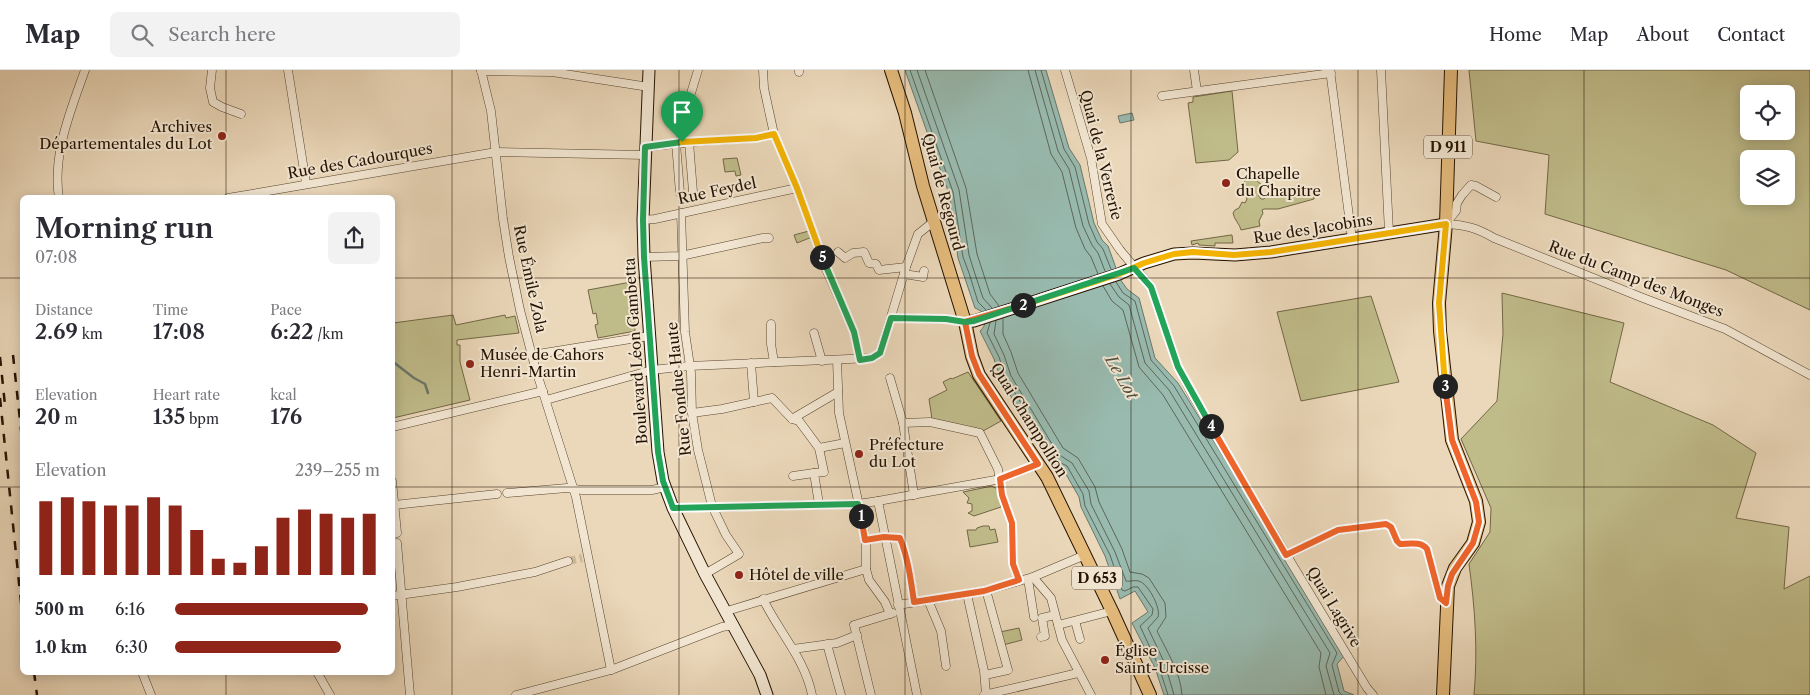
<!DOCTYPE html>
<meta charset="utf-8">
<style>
body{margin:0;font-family:"Libre Caslon Text",serif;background:#f2f2f3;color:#2b2b33;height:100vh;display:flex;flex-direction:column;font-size:19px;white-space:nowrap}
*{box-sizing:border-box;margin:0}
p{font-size:16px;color:#7c7c81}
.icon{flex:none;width:28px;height:28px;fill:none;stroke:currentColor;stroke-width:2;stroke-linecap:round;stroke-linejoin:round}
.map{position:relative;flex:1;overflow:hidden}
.details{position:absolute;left:20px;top:125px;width:375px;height:480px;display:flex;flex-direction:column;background:#fff;border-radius:8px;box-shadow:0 2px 12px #0003}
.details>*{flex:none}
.controls{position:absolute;left:1740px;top:15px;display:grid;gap:10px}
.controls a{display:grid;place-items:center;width:55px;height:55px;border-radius:8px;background:#fff;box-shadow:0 2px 12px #0003;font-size:25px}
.pin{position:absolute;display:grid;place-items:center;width:42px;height:42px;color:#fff;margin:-51px -21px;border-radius:50% 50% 50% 0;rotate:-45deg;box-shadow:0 0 5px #0007}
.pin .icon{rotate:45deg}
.km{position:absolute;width:25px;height:25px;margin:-12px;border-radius:50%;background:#222;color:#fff;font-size:14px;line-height:25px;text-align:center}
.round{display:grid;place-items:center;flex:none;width:52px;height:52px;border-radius:8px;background:#f2f2f3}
.headline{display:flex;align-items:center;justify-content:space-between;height:85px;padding:0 15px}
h1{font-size:28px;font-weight:600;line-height:38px}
.metrics{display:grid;grid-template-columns:repeat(3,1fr);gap:8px;height:85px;padding:5px 15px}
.metrics div{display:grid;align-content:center}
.metrics b{font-size:21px;font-weight:600}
.metrics small{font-size:14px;font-weight:400}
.metrics p{font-size:14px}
.chart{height:140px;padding:10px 15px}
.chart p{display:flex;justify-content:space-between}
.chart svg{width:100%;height:90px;margin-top:5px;stroke:#8f2418;stroke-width:6}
ul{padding:0 15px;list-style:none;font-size:16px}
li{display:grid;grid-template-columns:80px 60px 1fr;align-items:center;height:38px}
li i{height:12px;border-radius:6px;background:#8f2418}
header{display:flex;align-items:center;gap:30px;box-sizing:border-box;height:70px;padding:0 25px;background:#fff;border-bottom:1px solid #e1e1e2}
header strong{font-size:24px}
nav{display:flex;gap:28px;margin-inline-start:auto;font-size:18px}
.search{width:350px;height:45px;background:#f2f2f3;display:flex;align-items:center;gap:12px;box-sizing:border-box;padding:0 18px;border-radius:8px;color:#7c7c81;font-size:19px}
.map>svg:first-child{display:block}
.green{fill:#c0bc8a;stroke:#726745;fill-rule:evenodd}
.water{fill:#98baaf;stroke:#6a7769}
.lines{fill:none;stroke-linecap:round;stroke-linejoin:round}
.shore{stroke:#5e6658;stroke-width:1}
.stream{stroke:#6a7769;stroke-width:2.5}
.street-tunnel{stroke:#cdba9e;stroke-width:8;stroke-dasharray:8 4;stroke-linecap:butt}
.street-casing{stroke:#56442e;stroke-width:9}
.secondary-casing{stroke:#241200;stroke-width:13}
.primary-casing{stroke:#241200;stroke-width:14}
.street{stroke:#f2e6d2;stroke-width:8}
.secondary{stroke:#f2e6d2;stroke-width:11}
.primary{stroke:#e6bc7d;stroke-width:12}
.rail{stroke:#241200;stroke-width:2.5;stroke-dasharray:9 9;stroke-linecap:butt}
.split-1-casing{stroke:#fff;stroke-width:10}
.split-2-casing{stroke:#fff;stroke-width:10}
.split-3-casing{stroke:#fff;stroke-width:10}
.split-4-casing{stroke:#fff;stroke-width:10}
.split-5-casing{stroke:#fff;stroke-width:10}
.split-6-casing{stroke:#fff;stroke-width:10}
.split-1{stroke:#22a559;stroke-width:6}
.split-2{stroke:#f0652b;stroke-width:6}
.split-3{stroke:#f5b400;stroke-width:6}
.split-4{stroke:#f0652b;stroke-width:6}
.split-5{stroke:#22a559;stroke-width:6}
.split-6{stroke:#f5b400;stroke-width:6}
.grid{fill:none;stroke:#241200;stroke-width:1;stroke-opacity:0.55}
.poi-dot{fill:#8f2418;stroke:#f2e6d2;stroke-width:2}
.labels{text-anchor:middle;stroke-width:4;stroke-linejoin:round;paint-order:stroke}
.shield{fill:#f2e6d2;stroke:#62523f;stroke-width:1}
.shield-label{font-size:14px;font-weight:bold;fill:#241200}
.poi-label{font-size:15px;fill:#241200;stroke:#f2e6d2;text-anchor:start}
.street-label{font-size:15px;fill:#241200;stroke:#f2e6d2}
.water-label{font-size:16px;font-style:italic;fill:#4d4d3d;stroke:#f2e6d2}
</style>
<header>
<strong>Map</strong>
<div class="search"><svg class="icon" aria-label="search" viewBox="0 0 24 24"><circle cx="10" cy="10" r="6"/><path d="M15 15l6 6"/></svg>Search here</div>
<nav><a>Home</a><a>Map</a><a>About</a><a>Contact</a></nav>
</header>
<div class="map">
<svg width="1810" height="625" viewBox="0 0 1810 625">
<rect width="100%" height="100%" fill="#ebd8ba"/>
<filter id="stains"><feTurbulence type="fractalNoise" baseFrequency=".004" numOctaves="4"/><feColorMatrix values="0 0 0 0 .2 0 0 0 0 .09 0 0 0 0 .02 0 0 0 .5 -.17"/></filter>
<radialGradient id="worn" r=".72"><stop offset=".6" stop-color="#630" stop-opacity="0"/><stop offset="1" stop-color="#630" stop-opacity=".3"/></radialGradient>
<g class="green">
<path d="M1469,0H1810V240L1726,200L1545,144L1549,85L1476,71ZM1749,24H1786V61H1749ZM1749,89H1786V126H1749Z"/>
<polygon points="1232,21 1238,82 1229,90 1196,93 1188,33 1193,32 1193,27"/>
<polygon points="737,88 741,105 736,106 735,101 725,102 723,89"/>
<path d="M1248,107L1256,110L1263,116L1262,121L1258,125L1261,129H1264L1267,125L1277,123L1283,120L1296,122L1305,117C1312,118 1315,122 1314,129L1278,139H1264L1262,140L1263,143L1259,151L1260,156L1241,160C1240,154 1234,150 1233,143L1235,140L1239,138L1242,132L1245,133L1247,129L1242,118L1246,108Z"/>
<polygon points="809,161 812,167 797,173 794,165"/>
<polygon points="1231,165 1232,165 1233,173 1215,173 1215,176 1199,175 1198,173 1192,175 1191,171"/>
<polygon points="631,212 635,261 598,268 595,255 598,254 596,243 593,244 588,220"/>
<path d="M1502,223L1624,253L1610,312L1713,355L1756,383L1736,448L1789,457L1784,519L1810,506V625H1474C1478,581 1475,538 1469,494L1490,462L1491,438L1461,369L1497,331L1503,264Z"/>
<polygon points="1371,226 1399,312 1301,331 1277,242"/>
<polygon points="453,245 456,255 505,245 506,248 515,246 519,263 457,270 457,275 460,275 460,292 470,330 393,348 393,253"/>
<polygon points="968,302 1001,351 983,361 932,349 929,329 947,320 943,312 951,308 952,309"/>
<polygon points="992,416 999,420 1001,437 974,446 968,443 972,441 972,434 967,433 969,428 963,422"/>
<polygon points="983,456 989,456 990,460 995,459 998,472 970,477 967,460 976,460 977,458"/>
<polygon points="1019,558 1022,570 1003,575 1000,562"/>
</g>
<g class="water">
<path d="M905,0H1046L1069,78L1080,95L1094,153L1102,170L1108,176L1120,209L1127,219L1139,228L1155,288L1178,313L1345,585L1337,594L1344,621L1354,625H1164L1155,598L1132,553L1148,542L1135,521L1120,529L1105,486L1081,437L1079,427L1063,399L1060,400L1058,396L1054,398L1001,310L994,289L980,261C988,254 984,250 981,241L975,238L958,188L949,124Z"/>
<polygon points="1132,43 1134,50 1120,53 1118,46"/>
</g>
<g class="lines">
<g class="shore">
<polyline points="910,0 953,122 963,187 969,203 978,232 986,240"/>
<polyline points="917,0 959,120 969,185 974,201 983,228 992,238"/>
<polyline points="925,0 966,118 977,184 990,224 999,236"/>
<polyline points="1028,0 1051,84 1062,102 1076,158 1085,179 1091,187 1098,204"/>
<polyline points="1035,0 1058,81 1069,99 1083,156 1092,175 1098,183 1105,201"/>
<polyline points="1041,0 1064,79 1075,97 1089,154 1097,172 1103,179 1111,199"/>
<polyline points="1116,212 1123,223 1135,231 1151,290 1174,316 1337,583 1332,595 1339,622 1342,625"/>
<polyline points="1110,214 1119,227 1129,235 1145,293 1169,320 1330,583 1326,596 1334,625"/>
<polyline points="1103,216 1112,231 1123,240 1139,297 1163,325 1321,583 1319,597 1326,625"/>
<path d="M1003,249V264L1011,282L1018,303L1063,378L1078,388L1095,417L1099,432L1122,479L1130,502L1142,504L1149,508L1165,533L1166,547L1157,561C1166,580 1181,603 1182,625"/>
<path d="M996,251L994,264L1004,285L1011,306L1058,384L1072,393L1089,421L1091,434L1115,482L1126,511C1130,512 1136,509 1141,512C1149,516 1161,538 1158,547L1148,558L1165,594L1174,625"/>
<polyline points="990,253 987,263 999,287 1006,308 1055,390 1067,396 1083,424 1085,436 1110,485 1122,520 1125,521 1133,517 1138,517 1153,539 1152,545 1140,556 1159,597 1168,625"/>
</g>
<polyline class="stream" points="392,291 414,308 425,314 428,323"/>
<polyline class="street-tunnel" points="568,491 582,488"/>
<g class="street-casing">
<g id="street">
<polyline points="212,0 210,18 213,32 222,37 241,44"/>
<polyline points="288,0 306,113"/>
<polyline points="481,0 491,41 503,149 509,187 520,240 535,297 576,427 611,600"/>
<polyline points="763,0 764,18 774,64 797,118 826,199 854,262 860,290"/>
<polyline points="799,0 799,2"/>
<polyline points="1065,0 1091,88 1102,154 1120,180 1151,217 1178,297 1193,326 1292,494 1367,618 1373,625"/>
<polyline points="1194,0 1197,21"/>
<polyline points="1330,0 1352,169"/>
<polyline points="1381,0 1389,162"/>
<polyline points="481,1 552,2 649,17"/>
<polyline points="1162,26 1331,3"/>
<polyline points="681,72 682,53 698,0"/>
<polyline points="689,72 693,122"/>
<polyline points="676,73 680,123"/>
<polyline points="645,77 703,71 756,68 774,64"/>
<path d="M59,128C52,84 71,40 85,0"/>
<polyline points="228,128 496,82 645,85"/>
<polyline points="681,143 685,262 691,303 692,343 698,380 712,436 726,465 739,484 705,504"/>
<polyline points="643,150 655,149 797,118"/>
<polyline points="1447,152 1456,141 1457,133 1462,125 1471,115 1476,116 1496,127"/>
<path d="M1446,154C1466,155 1477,158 1494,168L1643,228L1725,259L1810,305"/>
<polyline points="838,182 845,188 853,183 864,182 869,193 876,194 879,200 906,197"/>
<polyline points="644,187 681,186 763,168 769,168"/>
<polyline points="904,204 923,207 924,201"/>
<polyline points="891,248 946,249 965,252"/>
<polyline points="771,254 771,274 774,292"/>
<polyline points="814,263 822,291"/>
<polyline points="532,285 649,266"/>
<polyline points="837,290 839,343 862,449 866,473 866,499 869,510 885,532 890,544"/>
<polyline points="751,293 754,332"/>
<polyline points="890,308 903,353 914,425"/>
<polyline points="546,330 652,300 689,296 872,288 880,283 906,197 918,164 933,152"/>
<polyline points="692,343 722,339 772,328 792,349 799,351 819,378 824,402 814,403 819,434"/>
<polyline points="792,349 838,322"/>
<polyline points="903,353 930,352 980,363 998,399 1002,425 1012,453 1013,494 1019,510"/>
<polyline points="392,357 543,321"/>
<polyline points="819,378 845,373"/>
<polyline points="793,406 814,403"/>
<polyline points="392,411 397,463"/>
<polyline points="507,423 567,418 582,420 652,420 665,417"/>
<polyline points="878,431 917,625"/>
<polyline points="394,435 497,424"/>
<polyline points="673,438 858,434 878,431 1001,409 1038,394"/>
<path d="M865,470L884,467L900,468C908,488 911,511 914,532"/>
<polyline points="397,473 410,625"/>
<path d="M1287,485L1338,460L1386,454L1391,457L1397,471L1400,474C1410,474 1421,471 1427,479L1440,528L1446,533"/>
<polyline points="1033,507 1051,528 1062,570 1091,625"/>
<polyline points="1028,509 1034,547"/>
<polyline points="967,524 984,601 986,624"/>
<polyline points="392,526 457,517 535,502 568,491"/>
<path d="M763,529C779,562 805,589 812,625"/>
<polyline points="928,530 941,561 946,596"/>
<polyline points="898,535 984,521 1033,507 1085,485"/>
<polyline points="727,541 866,499"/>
<polyline points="1075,551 1080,569"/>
<polyline points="1058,555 1112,541"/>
<polyline points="1041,567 1045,566 1042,548 1055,545"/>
<polyline points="827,574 841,625"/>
<polyline points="793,579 837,573 857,565"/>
<polyline points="142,602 151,625"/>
<polyline points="317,602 330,625"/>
<polyline points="985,605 1008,600 986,520"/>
<polyline points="516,625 611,600 722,557 734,555"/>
<polyline points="871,625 854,555 893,543"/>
<polyline points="984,625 1078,603"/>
</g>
</g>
<g class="secondary-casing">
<g id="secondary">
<polyline points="649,0 643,150 644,187 658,382 663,411 673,438 705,504 760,605 767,625"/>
<polyline points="965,252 974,251 1119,204 1144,193 1174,184 1193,183 1235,185 1271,182 1446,154"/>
</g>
</g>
<g class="primary-casing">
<g id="primary">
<polyline points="891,0 905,43 923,116 965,252 972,286 979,305 1047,407 1112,541 1150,625"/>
<polyline points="1443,625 1448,516 1455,498 1473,473 1479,452 1476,431 1452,370 1440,261 1439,233 1446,154 1451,0"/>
</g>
</g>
<use href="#street" class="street"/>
<use href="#secondary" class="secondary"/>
<use href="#primary" class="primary"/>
<g class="rail">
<polyline points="13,285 22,369"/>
<polyline points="0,287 5,335"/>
<polyline points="0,328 22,542"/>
<polyline points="34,602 37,625"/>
</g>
</g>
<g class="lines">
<g class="split-1-casing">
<polyline id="split-1" points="682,72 645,77 643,150 644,187 658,382 663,411 673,438 858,434 861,446"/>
</g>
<g class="split-2-casing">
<path id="split-2" d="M861,446L865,470L884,467L900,468C908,488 911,511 914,532L984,521L1019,510L1013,494L1012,453L1002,425L1000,409L1038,394L979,304L972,286L965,252L1023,235"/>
</g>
<g class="split-3-casing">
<polyline id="split-3" points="1023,235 1119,204 1144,193 1174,184 1193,182 1234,185 1271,182 1446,154 1439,233 1445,316"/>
</g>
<g class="split-4-casing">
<path id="split-4" d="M1211,356L1286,485L1338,460L1386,454L1391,457L1397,471L1400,474C1409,474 1421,471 1427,479L1440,528L1446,533L1448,516L1452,504L1473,473L1479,452L1476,432L1452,370L1445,316"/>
</g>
<g class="split-5-casing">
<polyline id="split-5" points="822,187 854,262 860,290 872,288 880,283 891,248 946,249 965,252 974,251 1134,198 1151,217 1178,297 1211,356"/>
</g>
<g class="split-6-casing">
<polyline id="split-6" points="682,72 756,68 774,64 797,118 822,187"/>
</g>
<use href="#split-1" class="split-1"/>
<use href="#split-2" class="split-2"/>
<use href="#split-3" class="split-3"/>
<use href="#split-4" class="split-4"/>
<use href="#split-5" class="split-5"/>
<use href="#split-6" class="split-6"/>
</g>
<path class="grid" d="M226,0V128M452,0V625M679,0V625M905,0V625M1131,0V625M1358,0V625M1584,0V625M0,208H22M392,208H1810M0,417H22M392,417H1810M226,602V625"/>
<g class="poi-dot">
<circle cx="222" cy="66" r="5"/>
<circle cx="1226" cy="113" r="5"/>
<circle cx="470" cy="294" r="5"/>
<circle cx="859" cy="384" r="5"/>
<circle cx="739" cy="505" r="5"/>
<circle cx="1105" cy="590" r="5"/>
</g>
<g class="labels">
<g class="shield">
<rect x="1424" y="65.5" width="48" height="23" rx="4"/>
<rect x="1072" y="496.5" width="50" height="23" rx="4"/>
</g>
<g class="shield-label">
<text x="1448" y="82">D 911</text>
<text x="1097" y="513">D 653</text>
</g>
<g class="poi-label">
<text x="212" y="62" text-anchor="end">Archives<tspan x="212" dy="17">Départementales du Lot</tspan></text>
<text x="1236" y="109">Chapelle<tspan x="1236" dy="17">du Chapitre</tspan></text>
<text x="480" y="290">Musée de Cahors<tspan x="480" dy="17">Henri-Martin</tspan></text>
<text x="869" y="380">Préfecture<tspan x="869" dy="17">du Lot</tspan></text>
<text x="749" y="510">Hôtel de ville</text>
<text x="1115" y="586">Église<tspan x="1115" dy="17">Saint-Urcisse</tspan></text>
</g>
<g class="street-label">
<text transform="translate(1101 85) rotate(76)" y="5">Quai de la Verrerie</text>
<text transform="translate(360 91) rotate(-10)" y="5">Rue des Cadourques</text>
<text transform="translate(717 121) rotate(-12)" y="5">Rue Feydel</text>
<text transform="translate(943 122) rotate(75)" y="5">Quai de Regourd</text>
<text transform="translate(1313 159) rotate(-9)" y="5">Rue des Jacobins</text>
<text transform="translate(530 209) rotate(78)" y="5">Rue Émile Zola</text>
<text transform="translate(1636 209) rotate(21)" y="5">Rue du Camp des Monges</text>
<text transform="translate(636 281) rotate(-94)" y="5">Boulevard Léon Gambetta</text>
<text transform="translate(679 319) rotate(-96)" y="5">Rue Fondue Haute</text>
<text transform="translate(1029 350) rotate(58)" y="5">Quai Champollion</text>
<text transform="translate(1334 537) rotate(59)" y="5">Quai Lagrive</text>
</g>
<g class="water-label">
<text transform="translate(1122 307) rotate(60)" y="6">Le Lot</text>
</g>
</g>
<rect width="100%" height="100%" filter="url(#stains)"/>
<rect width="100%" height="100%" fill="url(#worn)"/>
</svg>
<div class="controls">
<a><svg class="icon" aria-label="locate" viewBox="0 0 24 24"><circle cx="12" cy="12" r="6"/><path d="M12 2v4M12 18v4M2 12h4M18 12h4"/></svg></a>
<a><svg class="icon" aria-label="layers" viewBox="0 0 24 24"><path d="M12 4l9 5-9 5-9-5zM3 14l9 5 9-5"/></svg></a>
</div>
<div class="pin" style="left:682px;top:72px;background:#1e9e55"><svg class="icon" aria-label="arrive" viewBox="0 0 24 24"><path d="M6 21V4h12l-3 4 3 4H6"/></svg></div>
<b class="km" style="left:861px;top:446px">1</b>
<b class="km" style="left:1023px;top:235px">2</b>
<b class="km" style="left:1445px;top:316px">3</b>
<b class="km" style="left:1211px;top:356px">4</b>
<b class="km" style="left:822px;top:187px">5</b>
<section class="details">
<div class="headline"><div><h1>Morning run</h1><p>07:08</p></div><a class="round"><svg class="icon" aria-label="share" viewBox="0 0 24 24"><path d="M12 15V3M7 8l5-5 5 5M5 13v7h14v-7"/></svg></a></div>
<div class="metrics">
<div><p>Distance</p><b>2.69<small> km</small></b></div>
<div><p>Time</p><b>17:08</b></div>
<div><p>Pace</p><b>6:22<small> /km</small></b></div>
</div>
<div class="metrics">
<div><p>Elevation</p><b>20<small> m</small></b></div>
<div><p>Heart rate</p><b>135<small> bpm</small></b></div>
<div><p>kcal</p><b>176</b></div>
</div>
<div class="chart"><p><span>Elevation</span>239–255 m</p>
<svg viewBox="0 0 160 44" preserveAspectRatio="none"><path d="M5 44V8M15 44V6M25 44V8M35 44V10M45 44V10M55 44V6M65 44V10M75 44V22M85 44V36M95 44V38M105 44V30M115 44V16M125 44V12M135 44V14M145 44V16M155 44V14"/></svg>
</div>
<ul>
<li><b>500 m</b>6:16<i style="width:94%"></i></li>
<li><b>1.0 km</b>6:30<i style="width:81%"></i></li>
</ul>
</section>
</div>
